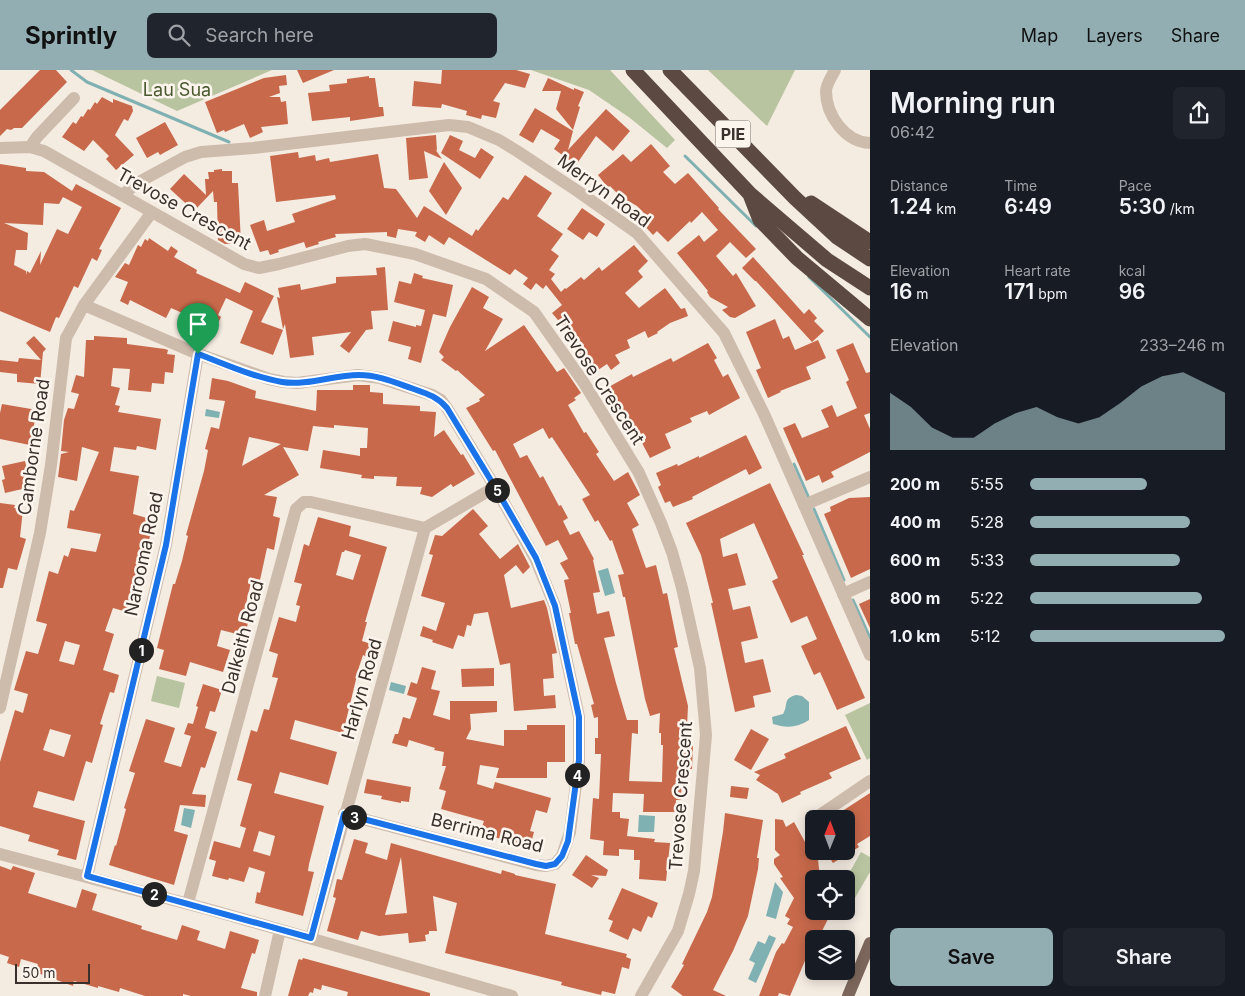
<!DOCTYPE html>
<meta charset="utf-8">
<style>
body{margin:0;font-family:Inter,sans-serif;background:#20242c;color:#f1f3f6;height:100vh;display:flex;flex-direction:column;font-size:19px;white-space:nowrap}
*{box-sizing:border-box;margin:0}
p{font-size:16px;color:#9ea1a6}
.icon{flex:none;width:28px;height:28px;fill:none;stroke:currentColor;stroke-width:2;stroke-linecap:round;stroke-linejoin:round}
.map{position:relative;flex:1;overflow:hidden}
.panel{display:flex;flex-direction:column;background:#171b24;width:375px}
.panel>*{flex:none}
.needle{width:32px;rotate:1deg}
.tools{position:absolute;left:805px;top:740px;display:grid;gap:10px}
.tools a{display:grid;place-items:center;width:50px;height:50px;border-radius:8px;background:#171b24;box-shadow:0 2px 12px #0003;font-size:25px}
.scale{position:absolute;left:15px;bottom:12px;width:75px;box-sizing:border-box;padding-left:5px;border:2px solid #3b302b;border-top:0;font-size:14px;line-height:18px;white-space:nowrap;color:#3b302b;-webkit-text-stroke:4px #fbf5ee;paint-order:stroke}
.pin{position:absolute;display:grid;place-items:center;width:42px;height:42px;color:#fff;margin:-51px -21px;border-radius:50% 50% 50% 0;rotate:-45deg;box-shadow:0 0 5px #0007}
.pin .icon{rotate:45deg}
.km{position:absolute;width:25px;height:25px;margin:-12px;border-radius:50%;background:#222;color:#fff;font-size:14px;line-height:25px;text-align:center}
.round{display:grid;place-items:center;flex:none;width:52px;height:52px;border-radius:8px;background:#20242c}
.overview{display:flex;align-items:center;justify-content:space-between;height:85px;padding:0 20px}
h1{font-size:28px;font-weight:600;line-height:38px}
.metrics{display:grid;grid-template-columns:repeat(3,1fr);gap:8px;height:85px;padding:5px 20px}
.metrics div{display:grid;align-content:center}
.metrics b{font-size:21px;font-weight:600}
.metrics small{font-size:14px;font-weight:400}
.metrics p{font-size:14px}
.chart{height:140px;padding:10px 20px}
.chart p{display:flex;justify-content:space-between}
.chart svg{width:100%;height:90px;margin-top:5px;fill:#92aeb2;opacity:.7}
.button{display:flex;gap:10px;margin-top:auto;padding:10px 20px}
.button a{flex:1;height:58px;border-radius:8px;background:#92aeb2;color:#111;font-size:20px;font-weight:600;line-height:58px;text-align:center}
.button a+a{background:#20242c;color:#f1f3f6}
ul{padding:0 20px;list-style:none;font-size:16px}
li{display:grid;grid-template-columns:80px 60px 1fr;align-items:center;height:38px}
li i{height:12px;border-radius:6px;background:#92aeb2}
header{display:flex;align-items:center;gap:30px;box-sizing:border-box;height:70px;padding:0 25px;background:#92aeb2;color:#111}
header strong{font-size:24px}
nav{display:flex;gap:28px;margin-inline-start:auto;font-size:18px}
.search{width:350px;height:45px;background:#20242c;display:flex;align-items:center;gap:12px;box-sizing:border-box;padding:0 18px;border-radius:8px;color:#9ea1a6;font-size:19px}
main{display:flex;flex:1;min-height:0}
.map>svg:first-child{display:block}
.green{fill:#b8c4a0}
.water{fill:#7fb0b2}
.lines{fill:none;stroke-linecap:round;stroke-linejoin:round}
.stream{stroke:#7fb0b2;stroke-width:3}
.building{fill:#c8694b;fill-rule:evenodd}
.street{stroke:#cdbbac;stroke-width:12}
.primary{stroke:#7d675c;stroke-width:12}
.highway{stroke:#5c4a42;stroke-width:15}
.route-casing{stroke:#fff;stroke-width:10}
.route{stroke:#1a73e8;stroke-width:6}
.labels{text-anchor:middle;stroke-width:5;stroke-linejoin:round;paint-order:stroke}
.shield{fill:#fbf5ee;stroke:#756b66;stroke-width:1}
.shield-label{font-size:16px;font-weight:bold;fill:#3b302b}
.park-label{font-size:18px;fill:#4a5a2e;stroke:#fbf5ee}
.street-label{font-size:18px;fill:#3b302b;stroke:#fbf5ee}
</style>
<header>
<strong>Sprintly</strong>
<div class="search"><svg class="icon" aria-label="search" viewBox="0 0 24 24"><circle cx="10" cy="10" r="6"/><path d="M15 15l6 6"/></svg>Search here</div>
<nav><a>Map</a><a>Layers</a><a>Share</a></nav>
</header>
<main>
<div class="map">
<svg width="870" height="926" viewBox="0 0 870 926">
<rect width="100%" height="100%" fill="#f4ebe1"/>
<g class="green">
<polygon points="92,0 272,0 177,41"/>
<polygon points="531,0 610,0 675,70 667,78 630,48 589,20"/>
<polygon points="708,0 795,0 767,56"/>
<polygon points="157,606 185,613 179,638 151,631"/>
<polygon points="870,633 870,688 867,690 845,645"/>
<polygon points="861,782 870,787 870,802 852,833 846,829 846,809"/>
</g>
<g class="water">
<polygon points="206,339 220,342 219,348 205,346"/>
<polygon points="608,498 615,523 605,526 598,501"/>
<polygon points="391,612 406,616 404,624 389,620"/>
<path d="M796,625L802,626L809,632V650C797,658 786,658 773,654L772,647L783,644C789,634 782,629 796,625Z"/>
<polygon points="184,738 195,740 191,758 181,755"/>
<polygon points="639,745 655,746 654,762 638,762"/>
<polygon points="775,812 783,822 776,849 766,846"/>
<polygon points="769,865 776,868 756,913 748,909 755,893 749,890 758,871 765,874"/>
</g>
<g class="lines">
<g class="stream">
<polyline points="71,0 87,12 229,72"/>
<polyline points="685,86 756,156"/>
<polyline points="809,207 870,267"/>
<polyline points="794,394 808,426"/>
<polyline points="814,439 844,510"/>
<polyline points="853,530 870,568"/>
</g>
</g>
<g class="building">
<polygon points="40,0 56,0 67,12 22,58 14,58 11,60 7,59 0,66 0,40"/>
<polygon points="297,0 334,0 303,13"/>
<polygon points="442,0 516,0 530,4 525,18 505,13 493,31 500,33 496,48 482,45 481,49 466,45 467,41 442,34 441,38 412,36 414,11 441,14"/>
<polygon points="286,5 287,15 279,16 280,23 269,27 280,27 281,32 286,31 288,54 261,57 263,62 250,68 244,54 225,62 224,60 217,63 205,32 264,8"/>
<polygon points="369,6 369,8 375,8 379,37 383,37 384,46 350,51 350,47 312,51 308,23 330,21 329,15 347,13 347,9"/>
<polygon points="548,8 574,20 574,18 584,22 578,36 580,37 573,60 556,39 561,21 542,21"/>
<polygon points="102,27 113,33 113,29 132,36 133,41 128,51 124,49 115,65 134,85 116,100 106,89 109,86 93,70 84,81 62,67 73,52 76,54 81,46 83,47 88,39 90,40 95,32 97,34"/>
<polygon points="535,38 573,61 568,80 606,39 630,61 613,81 596,66 576,95 554,79 560,70 541,59 533,73 519,65"/>
<polygon points="165,52 178,75 160,85 158,82 147,88 136,68"/>
<polygon points="436,65 437,81 435,79 442,89 424,81 428,108 409,110 406,68"/>
<polygon points="450,65 463,71 459,80 475,88 481,78 494,87 480,109 441,83"/>
<polygon points="651,74 670,96 663,102 675,114 688,103 719,138 718,139 756,179 746,188 730,172 716,186 733,206 736,203 756,236 735,248 730,247 722,240 728,237 710,227 707,222 708,221 677,183 699,165 704,172 718,160 702,142 691,153 690,151 668,172 657,161 653,165 641,152 647,146 637,136 621,127 610,116 608,118 598,105 623,84 631,92"/>
<polygon points="298,82 299,88 315,85 316,91 329,88 330,92 378,84 384,118 396,119 417,148 424,136 472,166 476,159 478,161 503,127 508,130 525,105 552,123 537,146 563,164 551,180 559,186 549,200 555,204 551,209 561,222 565,218 566,219 581,207 584,210 599,197 602,201 634,175 648,191 638,201 643,207 625,223 639,238 665,218 681,239 685,238 688,246 670,253 657,262 658,263 648,268 645,261 627,270 630,278 615,285 620,293 611,300 607,294 598,300 587,286 584,289 576,278 582,273 566,254 563,256 552,243 562,235 546,215 543,219 536,213 531,220 523,214 528,208 515,199 510,205 449,167 444,175 429,165 425,172 415,166 417,162 398,159 396,168 387,166 387,162 335,164 336,167 318,172 319,174 306,178 304,172 278,180 279,182 270,185 268,180 260,182 250,155 264,150 267,161 295,152 292,144 336,129 335,125 276,132 270,86"/>
<polygon points="444,92 462,118 446,145 429,121"/>
<path d="M0,94L26,98V101L44,102L72,121L76,114L121,138L99,179L102,180L97,191L92,188L78,218L74,216L59,248L56,247L50,262L0,241ZM63,127L82,137L68,164L57,159L40,195L41,181L30,203L27,201L26,205V201L14,195L16,180H27L28,163L4,153L43,155L44,133L59,134Z"/>
<polygon points="222,99 222,101 232,101 232,113 238,113 241,173 225,174 218,170 217,132 214,132 213,121 194,141 170,119 184,104 206,125 205,109 209,109 208,102 214,102 214,100"/>
<polygon points="582,138 605,154 597,167 589,162 583,170 567,159"/>
<polygon points="149,168 168,181 171,176 178,181 174,187 197,200 196,203 240,223 245,212 274,226 261,252 283,260 273,285 240,273 253,241 226,228 218,245 221,247 211,268 191,259 194,252 185,248 187,245 171,238 166,248 130,230 128,235 120,231 128,212 115,207 125,193 129,195 138,175 141,177 145,169 148,171"/>
<polygon points="753,187 804,244 809,239 817,248 814,251 824,261 812,272 756,211 755,211 742,198"/>
<polygon points="385,197 388,240 371,241 373,259 366,260 349,283 340,276 351,262 312,267 314,285 290,288 285,254 283,259 277,227 280,228 278,218 300,214 301,220 336,213 336,207 377,205 376,198"/>
<polygon points="414,203 423,206 422,208 453,215 446,247 433,244 421,293 408,289 411,277 388,271 393,251 416,257 416,255 421,256 425,240 394,232 399,211 411,214"/>
<path d="M472,217L489,227L483,238L503,249L485,281L524,255L557,302L564,298L581,323L574,328L576,330L568,335L584,363L586,362L599,382L596,384L614,411L628,402L640,425L627,433L639,455L632,459L646,498L656,495L663,524L667,523L678,577L674,578L688,636L686,676H693L692,699H682L681,730H676L675,742H643L644,724L613,723L612,742H620V748L629,749L627,766L655,769L654,772L670,773L666,811L639,809L640,790H634V780L619,779V786L603,785L604,771L590,769L593,728L599,729L601,684H595V668H598V647L594,648L591,635L594,634L577,574H575L569,543H571L564,510L569,509L560,493L568,489L558,470L546,476L495,380L493,381L466,338L480,331L479,329L485,325L457,300L456,301L441,290L444,287L439,282L450,257ZM543,358L549,369L552,367L590,425L582,429L595,452L598,450L610,471L612,470L624,504L618,505L623,527H625L645,629L650,646L660,643L659,663H661V675H663L662,712L629,711L632,663L638,664V650H627L616,613L604,568L615,566L609,541L597,544L593,523L600,522L593,490L594,489L579,461L570,465L563,451L568,448L561,435L559,436L543,406L540,408L527,385L520,388L513,374Z"/>
<polygon points="775,249 783,269 789,266 795,280 818,270 826,288 806,297 811,309 780,321 781,322 768,328 756,300 761,298 746,262"/>
<polygon points="34,266 46,279 43,282 40,314 17,312 17,304 0,302 0,290 18,292 19,288 41,290 26,273"/>
<path d="M94,266L127,268V274L165,279L168,280L167,284L175,285L173,303L165,302L164,314L152,313L151,322L128,320L130,299L113,298L111,316L120,318L115,335L120,336L118,342L161,349L156,380L137,376L136,380L114,377L110,401L139,406L133,444L154,450L142,498H140L127,542L113,538L105,561L114,564L103,600L119,605L114,623L110,622L100,654L103,655L92,693L86,691L74,731L38,721L33,737L85,751L76,790L57,785L59,780L28,771L30,765L0,756V692L15,640L23,643L28,624L14,620L26,581L38,584L47,554L36,551L49,501L58,504L64,485L68,487L71,478L96,482L101,464L67,458L70,440L74,441L99,382L82,377L77,411L58,407L61,384L69,382L61,381L64,350L68,338L74,339L79,324L71,322L76,305L84,307L86,270H94ZM65,571L80,575L74,595L59,591ZM50,659L71,665L64,687L43,680Z"/>
<polygon points="708,273 717,288 714,290 723,307 728,304 740,328 709,345 707,341 690,348 692,352 665,364 671,378 650,388 627,345 623,347 620,342 619,343 605,319 632,304 633,307 671,288 673,292"/>
<polygon points="853,273 866,303 870,302 870,343 864,345 870,359 870,382 831,402 834,407 822,413 819,405 806,411 783,358 795,353 802,368 829,357 821,340 832,335 837,347 857,338 846,312 849,310 836,280"/>
<path d="M212,308L228,311L256,321L255,328L316,341L317,320H353V315H370V322L383,323V334L420,336V341L436,342L434,367L444,360L461,385L463,384L475,404L453,417L451,414L432,427L420,424L422,417L396,416L397,407L374,406V409L361,408L362,405L320,398L323,380L360,386V378H367L368,358L334,355V358L313,356L308,381L283,377L299,405L264,425L277,427L273,446L280,448L274,480L267,478L260,510L252,508L243,547L249,548L245,566L221,560L217,576L230,580L223,602L190,592L186,606L159,599L164,580L157,578L173,514H175L182,491L188,466L186,465L204,401L208,380L205,379L211,357L219,359L225,331L209,329ZM249,367L281,374L242,396Z"/>
<polygon points="2,334 37,340 30,375 0,369 0,343"/>
<polygon points="746,365 762,398 749,405 746,399 692,427 693,429 673,437 670,431 665,433 658,417 661,415 656,403 677,394 678,396 699,386 699,388"/>
<polygon points="25,391 31,417 5,423 2,410 5,409 2,396"/>
<polygon points="770,413 804,485 802,485 865,628 837,640 820,602 814,605 801,576 817,569 807,546 791,553 772,511 778,508 754,453 720,469 723,487 737,483 746,515 728,519 733,540 750,536 758,568 741,572 745,593 763,589 771,622 753,626 755,637 735,642 711,533 713,533 701,485 686,453"/>
<polygon points="870,427 870,499 851,508 824,444 831,441 830,437 849,428"/>
<polygon points="0,433 15,435 14,438 23,439 20,467 26,469 17,500 8,498 3,518 0,518"/>
<polygon points="473,439 488,456 479,464 500,489 518,474 530,497 523,504 516,495 504,505 511,538 544,530 547,538 557,583 552,584 554,608 543,609 544,626 555,625 556,638 514,641 510,593 500,595 488,542 474,544 471,556 467,555 464,567 458,565 453,579 432,572 433,570 420,566 423,556 436,561 445,533 421,526 433,485 429,484 435,465 442,466"/>
<path d="M318,447L351,456L349,466L387,477L365,552H367L362,571L371,574L367,587L363,585L359,597L343,663L295,650L290,669L337,682L328,715L280,702L274,723L324,736L309,794L308,801L314,802L303,846L255,833L257,822L260,823L265,802L249,797L244,812L229,808L228,810L212,806L216,791L209,789L214,771L240,778L246,758L240,756L252,714L237,710L251,660L257,662L264,639L269,640L278,608L272,607L278,584L269,581L279,547L296,552L300,536L296,535L302,514L294,512L304,474L309,476ZM345,480L361,485L353,510L336,505L342,482H344ZM259,761L275,766L270,786L253,781Z"/>
<polygon points="870,529 870,558 859,534"/>
<polygon points="422,597 436,601 431,619 440,621 433,645 450,650 450,631 497,631 497,642 470,644 471,659 466,669 504,676 504,660 527,660 527,655 565,655 565,692 547,692 547,708 496,708 499,698 480,695 477,714 493,719 495,712 551,728 547,743 536,740 530,761 534,762 530,777 480,763 484,751 441,739 446,721 439,719 446,696 442,696 444,682 434,680 435,678 409,670 407,677 392,673 395,664 398,664 403,647 410,649 417,628 407,625 411,612 417,614"/>
<polygon points="494,598 494,616 462,617 461,599"/>
<polygon points="203,614 222,620 215,642 210,641 205,658 217,662 205,698 201,697 192,724 206,725 205,737 180,735 174,761 188,765 174,815 109,795 115,775 116,776 126,739 124,738 135,703 129,701 146,649 175,658 164,692 181,697 191,666 184,664 188,653 193,654 198,637 196,636"/>
<polygon points="846,656 861,689 829,703 832,708 800,722 801,724 782,733 778,724 756,710 760,705 754,702 786,688 784,684"/>
<polygon points="751,659 769,669 751,700 734,690"/>
<polygon points="367,709 411,717 409,732 401,731 401,733 381,729 382,726 364,723"/>
<polygon points="731,716 749,718 747,729 730,727"/>
<polygon points="870,723 870,766 857,774 859,777 833,793 825,781 846,781 846,749 830,749"/>
<polygon points="725,743 763,750 757,788 759,788 758,799 748,846 733,881 713,920 726,926 683,926 671,917 684,895 682,894 707,842 712,827 723,762"/>
<polygon points="775,749 783,750 786,757 794,752 810,781 817,781 820,807 814,808 814,841 828,841 828,849 818,869 814,869 814,876 807,886 790,926 779,923 778,926 759,926 776,882 782,873 784,874 793,857 787,854 790,849 785,846 794,828 780,808 783,807 774,794 774,789 780,785 775,780"/>
<path d="M354,769L368,773L365,783L387,790L391,773L501,804L502,800L515,804V805L556,814L545,864L627,884L626,887L631,889L629,899L622,897L615,924L602,921L601,925L561,915L562,912L445,883L457,833L433,826L437,861H429V864L425,865L426,871L409,873L408,863L379,866L361,861L358,870L327,861L336,828L333,827L337,809L342,810ZM401,787L407,843L385,845Z"/>
<polygon points="586,785 608,800 606,806 591,805 599,808 592,818 572,805"/>
<polygon points="0,796 11,800 13,796 35,803 28,823 76,838 82,819 97,824 92,840 142,856 141,859 177,870 182,855 200,861 197,870 225,879 230,861 259,870 255,884 252,883 241,918 257,922 257,926 191,926 183,924 183,926 145,926 120,918 119,922 98,916 98,918 74,911 73,916 35,902 38,894 21,889 19,897 7,893 9,887 0,884"/>
<polygon points="622,818 658,833 652,848 648,846 641,862 633,858 628,870 609,861 613,851 608,849"/>
<polygon points="303,888 430,923 430,926 347,926 348,922 322,915 321,920 314,918 313,923 310,922 308,926 288,926 298,891 299,889 302,890"/>
</g>
<g class="lines">
<g class="street">
<path d="M835,0C832,6 826,15 826,21C826,45 845,72 870,73"/>
<polyline points="30,77 37,67 74,28"/>
<polyline points="0,78 30,77 44,81 244,194 259,198 279,194 348,176 365,174 415,184 486,209 534,242 584,313 639,403 661,453 672,482 682,518 700,598 706,665 694,801 689,824 678,861 641,926"/>
<polyline points="122,125 139,112 185,87 201,82 253,78 449,55 468,57 499,70 517,81 576,120 637,163 724,263 764,344 870,585"/>
<polyline points="84,235 198,284 269,309 284,312 297,313 358,305 380,308 432,325 441,330 447,338 495,417 535,488 555,536 579,647 579,690 570,762 562,786 555,794 546,796 536,795 344,744"/>
<polyline points="804,435 870,407"/>
<polyline points="843,524 870,512"/>
<polyline points="0,638 40,463 51,395 66,268 84,235 152,142"/>
<polyline points="817,747 870,711"/>
<polyline points="0,784 211,840 512,926"/>
<polyline points="87,806 166,475 198,284"/>
<polyline points="188,833 296,439 304,432 311,432 425,458"/>
<polyline points="311,868 425,458 495,417"/>
<polyline points="265,926 280,860"/>
</g>
<polyline class="primary" points="848,926 870,873"/>
<g class="highway">
<polyline points="633,0 750,124 827,190 870,218"/>
<polyline points="670,0 795,128 837,167 870,189"/>
<polyline points="751,127 760,150 797,188 870,249"/>
<polyline points="811,133 870,172"/>
</g>
</g>
<g class="lines">
<g class="route-casing">
<path id="route" d="M198,284C225,294 253,307 282,312C307,316 333,305 359,305C377,305 394,312 411,318C425,323 437,326 447,338L495,417L536,488L555,536L579,647V690L568,771L562,786L555,794L546,796L536,794L344,744L311,868L87,806L166,475Z"/>
</g>
<use href="#route" class="route"/>
</g>
<g class="labels">
<rect class="shield" x="715.5" y="50.5" width="35" height="27" rx="4"/>
<g class="shield-label">
<text x="733" y="70">PIE</text>
</g>
<g class="park-label">
<text x="177" y="26">Lau Sua</text>
</g>
<g class="street-label">
<text transform="translate(604 121) rotate(36)" y="6">Merryn Road</text>
<text transform="translate(184 139) rotate(29)" y="6">Trevose Crescent</text>
<text transform="translate(599 310) rotate(57)" y="6">Trevose Crescent</text>
<text transform="translate(34 377) rotate(-82)" y="6">Camborne Road</text>
<text transform="translate(144 484) rotate(-78)" y="6">Narooma Road</text>
<text transform="translate(243 567) rotate(-75)" y="6">Dalkeith Road</text>
<text transform="translate(362 619) rotate(-74)" y="6">Harlyn Road</text>
<text transform="translate(681 726) rotate(-86)" y="6">Trevose Crescent</text>
<text transform="translate(487 763) rotate(14)" y="6">Berrima Road</text>
</g>
</g>
</svg>
<div class="tools">
<a><svg class="needle" viewBox="-14 -14 28 28"><path d="M0-13l5 13h-10z" fill="#e53935"/><path d="M0 13l5-13h-10z" fill="#9ea1a6"/></svg></a>
<a><svg class="icon" aria-label="locate" viewBox="0 0 24 24"><circle cx="12" cy="12" r="6"/><path d="M12 2v4M12 18v4M2 12h4M18 12h4"/></svg></a>
<a><svg class="icon" aria-label="layers" viewBox="0 0 24 24"><path d="M12 4l9 5-9 5-9-5zM3 14l9 5 9-5"/></svg></a>
</div>
<div class="scale">50 m</div>
<div class="pin" style="left:198px;top:284px;background:#1e9e55"><svg class="icon" aria-label="arrive" viewBox="0 0 24 24"><path d="M6 21V4h12l-3 4 3 4H6"/></svg></div>
<b class="km" style="left:141px;top:580px">1</b>
<b class="km" style="left:154px;top:824px">2</b>
<b class="km" style="left:354px;top:747px">3</b>
<b class="km" style="left:577px;top:705px">4</b>
<b class="km" style="left:497px;top:420px">5</b>
</div>
<section class="panel">
<div class="overview"><div><h1>Morning run</h1><p>06:42</p></div><a class="round"><svg class="icon" aria-label="share" viewBox="0 0 24 24"><path d="M12 15V3M7 8l5-5 5 5M5 13v7h14v-7"/></svg></a></div>
<div class="metrics">
<div><p>Distance</p><b>1.24<small> km</small></b></div>
<div><p>Time</p><b>6:49</b></div>
<div><p>Pace</p><b>5:30<small> /km</small></b></div>
</div>
<div class="metrics">
<div><p>Elevation</p><b>16<small> m</small></b></div>
<div><p>Heart rate</p><b>171<small> bpm</small></b></div>
<div><p>kcal</p><b>96</b></div>
</div>
<div class="chart"><p><span>Elevation</span>233–246 m</p>
<svg viewBox="0 0 160 44" preserveAspectRatio="none"><path d="M0 44V16L10 23L20 33L30 38L40 38L50 31L60 26L70 23L80 28L90 31L100 28L110 21L120 13L130 8L140 6L150 11L160 16V44z"/></svg>
</div>
<ul>
<li><b>200 m</b>5:55<i style="width:60%"></i></li>
<li><b>400 m</b>5:28<i style="width:82%"></i></li>
<li><b>600 m</b>5:33<i style="width:77%"></i></li>
<li><b>800 m</b>5:22<i style="width:88%"></i></li>
<li><b>1.0 km</b>5:12<i style="width:100%"></i></li>
</ul>
<div class="button"><a>Save</a><a>Share</a></div>
</section>
</main>
